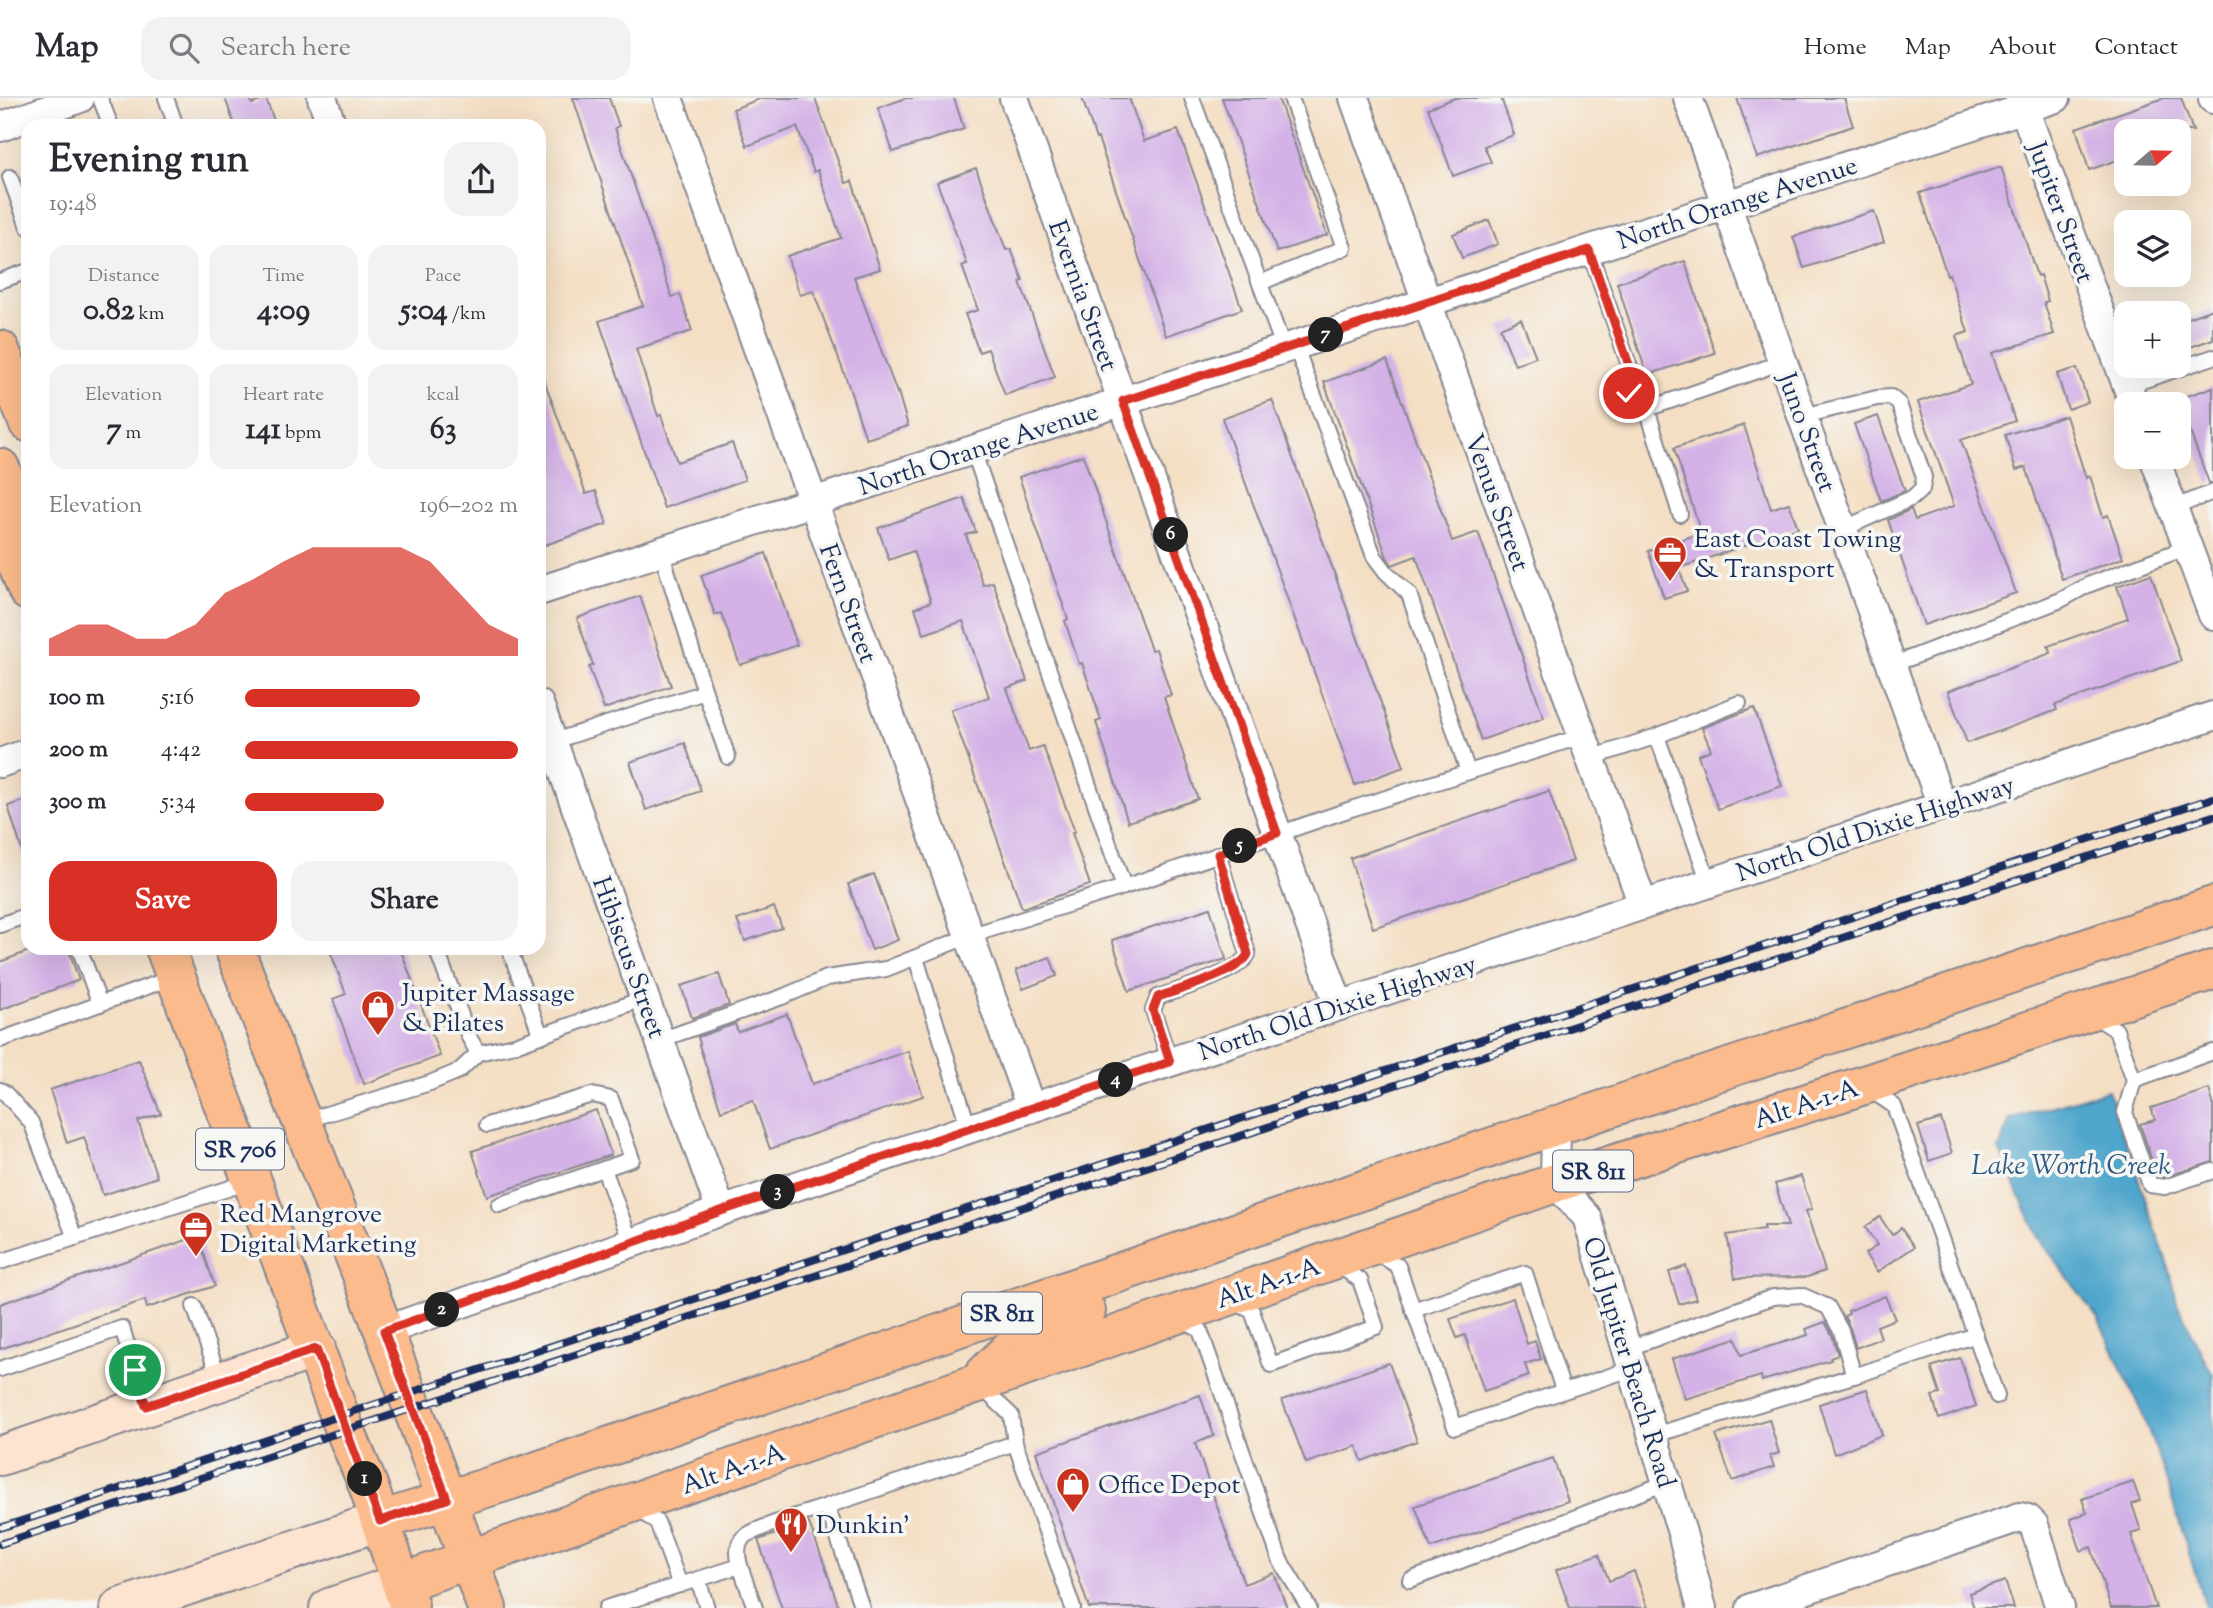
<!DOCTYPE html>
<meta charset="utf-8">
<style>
body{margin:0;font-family:"Sorts Mill Goudy",serif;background:#f2f2f3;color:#2b2b33;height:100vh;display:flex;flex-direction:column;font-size:26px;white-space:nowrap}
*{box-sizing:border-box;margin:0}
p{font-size:23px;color:#7c7c81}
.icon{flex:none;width:38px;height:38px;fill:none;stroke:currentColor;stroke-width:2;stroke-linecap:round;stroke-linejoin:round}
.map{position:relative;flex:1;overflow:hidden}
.panel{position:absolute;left:21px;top:21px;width:525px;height:836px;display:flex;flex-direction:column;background:#fff;border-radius:21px;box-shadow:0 7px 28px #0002}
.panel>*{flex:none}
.needle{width:46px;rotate:70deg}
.fabs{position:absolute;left:2114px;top:21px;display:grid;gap:14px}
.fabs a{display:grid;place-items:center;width:77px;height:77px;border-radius:14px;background:#fff;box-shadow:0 7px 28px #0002;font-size:35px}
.pin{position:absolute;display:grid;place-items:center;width:60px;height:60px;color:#fff;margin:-30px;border:4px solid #fff;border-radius:50%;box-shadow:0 2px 7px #0007}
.km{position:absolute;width:35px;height:35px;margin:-18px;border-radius:50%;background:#222;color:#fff;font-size:19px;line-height:35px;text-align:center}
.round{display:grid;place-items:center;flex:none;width:74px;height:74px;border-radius:21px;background:#f2f2f3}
.headline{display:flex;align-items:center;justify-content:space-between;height:119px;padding:0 28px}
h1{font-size:38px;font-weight:800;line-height:52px}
.figures{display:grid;grid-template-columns:repeat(3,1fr);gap:10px;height:119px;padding:7px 28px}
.figures div{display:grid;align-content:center;border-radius:18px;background:#f2f2f3;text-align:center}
.figures b{font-size:30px;font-weight:800}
.figures small{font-size:19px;font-weight:400}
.figures p{font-size:19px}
.chart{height:196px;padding:14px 28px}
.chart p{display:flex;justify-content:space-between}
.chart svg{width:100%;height:126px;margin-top:7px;fill:#d93025;opacity:.7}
.action{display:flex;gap:14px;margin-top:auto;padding:14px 28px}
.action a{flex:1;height:80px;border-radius:21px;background:#d93025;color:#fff;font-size:28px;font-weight:800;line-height:80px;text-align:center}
.action a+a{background:#f2f2f3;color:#2b2b33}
ul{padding:0 28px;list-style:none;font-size:23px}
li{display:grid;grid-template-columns:112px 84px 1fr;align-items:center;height:52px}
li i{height:18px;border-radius:9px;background:#d93025}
header{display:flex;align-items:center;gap:42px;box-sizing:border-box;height:98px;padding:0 35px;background:#fff;border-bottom:2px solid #e1e1e2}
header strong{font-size:33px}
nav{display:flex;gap:38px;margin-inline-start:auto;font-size:24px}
.search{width:490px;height:63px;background:#f2f2f3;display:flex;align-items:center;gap:18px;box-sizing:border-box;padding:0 24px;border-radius:21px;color:#7c7c81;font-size:26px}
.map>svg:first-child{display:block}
.water{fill:#4fa6cc;stroke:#356a95;stroke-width:2}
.building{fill:#d4b2e7}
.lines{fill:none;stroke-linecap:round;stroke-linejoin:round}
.lane-casing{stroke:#888791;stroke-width:18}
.street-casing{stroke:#888791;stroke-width:32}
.secondary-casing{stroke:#888791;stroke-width:42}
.primary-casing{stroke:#888791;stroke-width:42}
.lane{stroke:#fff;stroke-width:14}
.street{stroke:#fff;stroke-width:28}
.secondary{stroke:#fde4d1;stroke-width:38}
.primary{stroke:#fbbb8c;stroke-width:38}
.rail-casing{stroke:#1b2f5e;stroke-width:8}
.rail{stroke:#f6f6f2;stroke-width:5;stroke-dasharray:16;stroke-linecap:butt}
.route-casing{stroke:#fff;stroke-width:14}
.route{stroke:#d93025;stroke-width:9}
.labels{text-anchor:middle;stroke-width:7;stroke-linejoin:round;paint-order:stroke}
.shield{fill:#f6f6f2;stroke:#5d6b8a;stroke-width:2}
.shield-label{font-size:24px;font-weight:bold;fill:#1b2f5e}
.street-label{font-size:26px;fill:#1b2f5e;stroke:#f6f6f2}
.poi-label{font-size:26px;fill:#1b2f5e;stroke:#f6f6f2;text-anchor:start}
.water-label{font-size:28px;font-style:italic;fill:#2d5984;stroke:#f6f6f2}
</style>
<header>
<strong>Map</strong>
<div class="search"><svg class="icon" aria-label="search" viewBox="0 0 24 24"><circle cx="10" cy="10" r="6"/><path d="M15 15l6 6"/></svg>Search here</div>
<nav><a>Home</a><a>Map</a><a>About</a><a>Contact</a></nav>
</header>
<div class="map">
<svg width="2213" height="1510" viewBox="0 0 2213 1510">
<rect width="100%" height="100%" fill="#f6f6f2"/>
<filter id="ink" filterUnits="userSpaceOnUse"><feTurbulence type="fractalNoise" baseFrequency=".0143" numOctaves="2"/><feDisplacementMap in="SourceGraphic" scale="14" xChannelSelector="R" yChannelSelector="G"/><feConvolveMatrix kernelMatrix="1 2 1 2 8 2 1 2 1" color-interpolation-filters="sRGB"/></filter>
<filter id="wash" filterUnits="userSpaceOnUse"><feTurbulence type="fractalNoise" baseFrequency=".00686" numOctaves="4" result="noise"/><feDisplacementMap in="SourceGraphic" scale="28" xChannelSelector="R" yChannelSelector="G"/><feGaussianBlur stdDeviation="1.57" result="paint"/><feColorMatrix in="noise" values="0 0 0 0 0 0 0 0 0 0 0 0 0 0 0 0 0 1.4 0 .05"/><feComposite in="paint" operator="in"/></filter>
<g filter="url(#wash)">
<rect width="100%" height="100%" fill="#f4dfc4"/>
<polygon class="water" points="2108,992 2171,1176 2177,1205 2213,1278 2213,1510 2206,1510 2162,1368 2141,1313 2099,1222 2038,1139 1999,1051 2010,1021"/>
<g id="blocks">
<g class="building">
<polygon points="225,0 250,0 252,6 266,1 276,28 235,28"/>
<polygon points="573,0 609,0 619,28 615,30 672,199 680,196 692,233 636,251 658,318 661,317 677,364 732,345 745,382 664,410 599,223 643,208"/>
<polygon points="762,0 815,0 846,85 852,83 880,171 854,179 897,295 898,294 908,328 866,341 846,280 813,193 800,197 787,158 841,140 818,72 814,74 797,29 747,48 733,11"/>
<polygon points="906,0 954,0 964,31 893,54 878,10"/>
<polygon points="1082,0 1129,0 1144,43 1178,32 1242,211 1166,238 1098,40 1096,41"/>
<polygon points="1222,0 1278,0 1327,137 1277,154"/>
<polygon points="1455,0 1501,0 1514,37 1484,48 1491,64 1453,78 1428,10"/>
<polygon points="1737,0 1844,0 1853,28 1757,60"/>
<polygon points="2164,0 2181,0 2193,33 2126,33 2126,59 2089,72 2076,30"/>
<polygon points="2001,69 2037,178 2040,177 2048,203 2044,204 2054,236 1992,255 2015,323 1961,342 2016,495 1924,527 1888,422 1911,411 1915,422 1954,408 1918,304 1971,286 1956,238 1968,234 1949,176 1947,177 1920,95"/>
<polygon points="976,70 1006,152 1011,151 1023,183 1020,184 1055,279 1005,297 988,251 979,254 965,216 978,212 962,168 967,166 937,84"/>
<polygon points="1874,113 1884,144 1804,170 1793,139"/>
<polygon points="1489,122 1498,146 1462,160 1453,136"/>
<polygon points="1685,163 1715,255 1647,277 1617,185"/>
<polygon points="2213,211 2213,241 2179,253 2179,223"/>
<polygon points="1521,221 1536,259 1515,267 1500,230"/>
<polygon points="1387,262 1452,443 1478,434 1544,620 1481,642 1416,458 1392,467 1387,459 1324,284"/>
<polygon points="2077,270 2088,304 2068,311 2057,276"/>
<polygon points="539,274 541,274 586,396 596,393 607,426 545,447 539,429"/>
<polygon points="2213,289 2213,385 2209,385 2178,301"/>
<polygon points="1272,302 1404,669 1355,687 1222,320"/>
<polygon points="1878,318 1905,393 1881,403 1854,326"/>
<polygon points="2066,318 2086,380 2090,378 2103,419 2108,417 2123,460 2062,481 2026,369 2016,372 2005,337"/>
<polygon points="1744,327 1771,411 1789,405 1798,430 1679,470 1687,493 1664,500 1648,453 1701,435 1674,350"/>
<polygon points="1083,357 1151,552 1156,551 1171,597 1164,599 1198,701 1128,724 1096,624 1101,622 1082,565 1079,566 1065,523 1068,521 1019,379"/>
<polygon points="964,400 976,434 966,437 983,487 993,484 1027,583 1007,590 1029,653 1043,648 1075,734 1072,735 1090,787 1022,810 951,612 989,599 963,523 924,536 915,510 931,504 913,453 889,462 878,430"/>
<polygon points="766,455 797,547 740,567 721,515 715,517 701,477"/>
<polygon points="2151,476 2181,563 2055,607 2057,612 1967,645 1948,593 2051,555 2048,548 2128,520 2117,488"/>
<polygon points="640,498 671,588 604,611 589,569 593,567 577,520"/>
<polygon points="1754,610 1782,688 1718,711 1698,657 1711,652 1702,630"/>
<polygon points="685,645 701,693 646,712 630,664"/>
<polygon points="1549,693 1573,763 1373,830 1350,760"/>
<polygon points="28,701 28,758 24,759 8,708"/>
<polygon points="874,776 898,842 872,852 848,786"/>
<polygon points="774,809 782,830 745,843 737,822"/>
<polygon points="1210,810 1226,861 1129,893 1112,842"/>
<polygon points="37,850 68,850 79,882 0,912 0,864"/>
<polygon points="329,850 400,850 440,958 364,986 333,901 346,896"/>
<polygon points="1050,859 1057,878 1023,891 1016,872"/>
<polygon points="719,876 729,907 692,920 681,888"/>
<polygon points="787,916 812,986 908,953 923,998 770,1051 753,1002 721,1013 699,947 700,946 698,939 735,926 738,934"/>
<polygon points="139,962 161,1016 138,1023 157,1079 103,1097 84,1039 67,1045 50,992"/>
<polygon points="2209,991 2213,1005 2213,1064 2164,1079 2157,1078 2140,1026 2155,1022 2151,1010"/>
<polygon points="596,1012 611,1057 487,1098 472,1053"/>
<polygon points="1941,1021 1952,1055 1929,1063 1918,1028"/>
<polygon points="1801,1078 1812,1111 1806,1113 1825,1173 1807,1179 1735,1180 1727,1137 1764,1131 1764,1128 1788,1128 1775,1086"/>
<polygon points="1880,1119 1892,1137 1901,1130 1914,1149 1877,1174 1865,1156 1877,1147 1865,1129"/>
<polygon points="198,1138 215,1188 147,1210 145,1202 0,1251 0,1206"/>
<polygon points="1686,1168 1696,1201 1679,1206 1669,1174"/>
<polygon points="1885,1198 1895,1221 1877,1228 1881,1240 1856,1250 1850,1230 1844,1218 1849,1216 1848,1213"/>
<polygon points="1513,1200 1527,1246 1535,1243 1541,1261 1525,1266 1529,1278 1484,1293 1465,1237 1457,1240 1450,1221"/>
<polygon points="1825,1224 1832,1237 1838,1257 1830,1260 1831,1262 1762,1283 1761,1278 1685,1301 1672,1261 1736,1240 1741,1257 1808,1237 1806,1231"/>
<polygon points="1960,1260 1976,1308 1939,1321 1932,1298 1940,1296 1931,1269"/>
<polygon points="1389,1265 1417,1343 1362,1363 1357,1348 1306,1365 1282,1302"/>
<polygon points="1867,1291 1882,1337 1834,1356 1819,1306"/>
<polygon points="1200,1297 1214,1338 1195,1345 1244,1486 1274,1475 1287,1510 1089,1510 1036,1354"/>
<polygon points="1769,1321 1779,1355 1770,1358 1774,1369 1732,1383 1716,1337"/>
<polygon points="1553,1360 1568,1403 1431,1450 1415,1408"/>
<polygon points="2133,1384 2140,1403 2132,1406 2141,1433 2131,1436 2156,1510 2111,1510 2091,1449 2081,1453 2070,1421 2087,1415 2082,1401"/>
<polygon points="809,1425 826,1471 839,1510 782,1510 758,1442"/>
<polygon points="1599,1456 1609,1483 1634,1473 1648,1510 1570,1510 1556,1472"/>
<polygon points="2005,1483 2014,1510 1974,1510 1969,1495"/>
</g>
</g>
</g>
<g filter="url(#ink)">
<use href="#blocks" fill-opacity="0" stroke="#888791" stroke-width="2"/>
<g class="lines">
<g class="lane-casing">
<g id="lane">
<polyline points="100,0 111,28"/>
<polyline points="166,0 176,28"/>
<polyline points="1192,0 1284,251"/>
<polyline points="10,79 28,129"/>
<path d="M1589,152L1629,267C1615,298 1636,293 1647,311L1680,416"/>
<polyline points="0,183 28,173"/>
<polyline points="1260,185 1344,150 1291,0"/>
<polyline points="1295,247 1374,458 1386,474 1409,496 1468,674"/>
<polyline points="2127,288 2213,259"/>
<polyline points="1647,311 1783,264"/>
<polyline points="1803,318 1877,300 1891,299 1899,306 1924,379 1922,391 1912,400 1843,431"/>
<polyline points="973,352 1124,789"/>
<polyline points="2173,410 2213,394"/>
<polyline points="661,453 705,594 728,659"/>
<polyline points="1892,567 2061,502 2088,487 2188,449"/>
<polyline points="1657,638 1709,785"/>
<polyline points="539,648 705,594"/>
<polyline points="1591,660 1657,638 1739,605"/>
<polyline points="0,827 28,817"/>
<polyline points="79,850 100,906"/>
<polyline points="436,850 469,939 478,955"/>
<polyline points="509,850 541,938"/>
<polyline points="916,860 969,1031"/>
<polyline points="2094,918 2116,932 2134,982 2213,954"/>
<polyline points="0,942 174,879"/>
<polyline points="660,942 782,899 827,880 886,871 969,838 1124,789 1351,711 1583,638"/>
<path d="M1170,964L1153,912L1158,899C1177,892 1241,874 1248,856L1218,756"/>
<polyline points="2134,982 2125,1014 2150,1087 2165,1089 2213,1073"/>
<polyline points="1868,990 1894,1008 1997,1298"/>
<polyline points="0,992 5,995 31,1024 75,1140"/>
<polyline points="303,1023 430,985 459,973 478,955 515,947 645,900"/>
<polyline points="487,1027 592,997 611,1001 632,1061 499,1107"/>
<polyline points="604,1071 631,1145"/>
<polyline points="1376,1154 1398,1168 1455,1329 1631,1271"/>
<polyline points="0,1164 252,1083"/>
<polyline points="1232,1203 1252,1213 1271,1267 1376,1229 1360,1182 1338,1167"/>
<polyline points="194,1208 220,1283"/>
<polyline points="1413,1212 1525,1175 1563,1292"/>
<polyline points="1182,1222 1200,1232 1280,1462 1309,1510"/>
<polyline points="1626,1251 1773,1199 1801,1197 1828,1209 1841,1233 1854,1278"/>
<polyline points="0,1271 122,1230 146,1307"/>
<polyline points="979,1287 1011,1317 1015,1345 1073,1510"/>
<polyline points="1651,1338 1860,1276 1976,1237"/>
<polyline points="635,1410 657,1424 680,1487"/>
<polyline points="740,1468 755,1510"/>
<polyline points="698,1481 707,1510"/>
<polyline points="1410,1482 1666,1385"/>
<path d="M606,1510L740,1468C738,1459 736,1449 742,1441C751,1430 811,1414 827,1408"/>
<polyline points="862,1510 827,1408 1015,1345"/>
</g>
</g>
<g class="street-casing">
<g id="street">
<polyline points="322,0 332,28"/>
<polyline points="668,0 1031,1010"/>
<polyline points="1014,0 1339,908"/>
<polyline points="1354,0 1643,807"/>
<polyline points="1688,0 1942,708"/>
<polyline points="2020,0 2134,306"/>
<polyline points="2213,0 2213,1"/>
<polyline points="0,29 80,0"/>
<polyline points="2154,359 2213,517"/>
<polyline points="539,493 2056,0"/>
<polyline points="539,606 721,1113"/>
<polyline points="0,665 28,655"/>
<polyline points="1556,1027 1555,1085 1587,1119 1682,1435 1702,1510"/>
<polyline points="384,1233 721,1113 2213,618"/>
<polyline points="1751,1510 2020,1419 2028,1421 2034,1427 2060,1510"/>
</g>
</g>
<g class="secondary-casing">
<g id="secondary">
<polyline points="0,1358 316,1251"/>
<polyline points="120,1510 380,1423"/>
<polyline points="329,1510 401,1485"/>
</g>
</g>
<g class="primary-casing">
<g id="primary">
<polyline points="0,252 28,324"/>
<polyline points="0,370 28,437"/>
<polyline points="0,422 28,493"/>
<polyline points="165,850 345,1332 368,1387 409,1508"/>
<polyline points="234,850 384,1233 487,1510"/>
<polyline points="985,1276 1019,1243 1043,1227 1086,1213"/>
<polyline points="380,1423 511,1382 1259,1127 2213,808"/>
<polyline points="401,1485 1555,1085 1864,987 2213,872"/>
</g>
</g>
<use href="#lane" class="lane"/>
<use href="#street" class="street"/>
<use href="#secondary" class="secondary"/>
<use href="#primary" class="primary"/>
<g class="rail-casing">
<g id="rail">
<polyline points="0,1430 2213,700"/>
<polyline points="0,1446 2213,718"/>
</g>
</g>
<use href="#rail" class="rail"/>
</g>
</g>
<g class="lines" filter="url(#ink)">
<g class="route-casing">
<path id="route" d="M135,1272L146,1308L316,1251L380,1423L447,1401L384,1233L721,1113L1170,964L1153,912L1158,899C1177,892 1241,874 1248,856L1218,756L1277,735L1123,303L1589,152L1629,267L1624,283L1629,295"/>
</g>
<use href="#route" class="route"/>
</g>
<defs>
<g id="office-pin" transform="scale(1.75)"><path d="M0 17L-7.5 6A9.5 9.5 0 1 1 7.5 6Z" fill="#c8321e" stroke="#f6f6f2"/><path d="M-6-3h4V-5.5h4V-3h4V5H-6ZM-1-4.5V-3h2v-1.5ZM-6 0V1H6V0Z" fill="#fff"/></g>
<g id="shop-pin" transform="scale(1.75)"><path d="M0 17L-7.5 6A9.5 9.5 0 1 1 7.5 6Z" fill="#c8321e" stroke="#f6f6f2"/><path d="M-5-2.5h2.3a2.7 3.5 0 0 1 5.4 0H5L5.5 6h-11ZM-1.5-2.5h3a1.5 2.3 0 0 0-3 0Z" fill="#fff"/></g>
<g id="restaurant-pin" transform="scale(1.75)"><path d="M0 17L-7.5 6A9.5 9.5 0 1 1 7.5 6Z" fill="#c8321e" stroke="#f6f6f2"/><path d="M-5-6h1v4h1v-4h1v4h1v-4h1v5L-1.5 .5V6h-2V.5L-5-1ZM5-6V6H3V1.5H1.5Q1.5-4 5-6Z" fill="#fff"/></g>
</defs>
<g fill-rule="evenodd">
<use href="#office-pin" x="1670" y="455"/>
<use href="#shop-pin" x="378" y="909"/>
<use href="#office-pin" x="196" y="1130"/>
<use href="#shop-pin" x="1073" y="1386"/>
<use href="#restaurant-pin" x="791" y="1426"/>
</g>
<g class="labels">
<g class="shield">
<rect x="196" y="1030.5" width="88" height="41" rx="5"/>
<rect x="1553" y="1052.5" width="80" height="41" rx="5"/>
<rect x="962" y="1194.5" width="80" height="41" rx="5"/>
</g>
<g class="shield-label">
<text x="240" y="1059">SR 706</text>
<text x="1593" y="1081">SR 811</text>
<text x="1002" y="1223">SR 811</text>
</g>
<g class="street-label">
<text transform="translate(1737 104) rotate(-18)" y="9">North Orange Avenue</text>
<text transform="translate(2062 114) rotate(70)" y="9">Jupiter Street</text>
<text transform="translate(1084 197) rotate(70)" y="9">Evernia Street</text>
<text transform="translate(1808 334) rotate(70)" y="9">Juno Street</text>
<text transform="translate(978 350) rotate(-18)" y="9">North Orange Avenue</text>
<text transform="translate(1498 404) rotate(70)" y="9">Venus Street</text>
<text transform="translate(849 505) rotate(70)" y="9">Fern Street</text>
<text transform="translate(1875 730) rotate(-18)" y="9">North Old Dixie Highway</text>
<text transform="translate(630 859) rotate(70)" y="9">Hibiscus Street</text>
<text transform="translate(1337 909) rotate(-18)" y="9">North Old Dixie Highway</text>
<text transform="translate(1806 1005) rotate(-18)" y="9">Alt A-1-A</text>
<text transform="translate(1268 1184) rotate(-19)" y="9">Alt A-1-A</text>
<text transform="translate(1630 1264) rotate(73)" y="9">Old Jupiter Beach Road</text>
<text transform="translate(733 1370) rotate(-19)" y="9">Alt A-1-A</text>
</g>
<g class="poi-label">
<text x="1694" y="449">East Coast Towing<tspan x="1694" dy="30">&amp; Transport</tspan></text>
<text x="402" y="903">Jupiter Massage<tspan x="402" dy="30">&amp; Pilates</tspan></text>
<text x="220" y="1124">Red Mangrove<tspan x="220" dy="30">Digital Marketing</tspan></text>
<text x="1098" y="1395">Office Depot</text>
<text x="816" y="1435">Dunkin'</text>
</g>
<g class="water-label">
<text x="2071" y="1076">Lake Worth Creek</text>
</g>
</g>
</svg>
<div class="fabs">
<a><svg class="needle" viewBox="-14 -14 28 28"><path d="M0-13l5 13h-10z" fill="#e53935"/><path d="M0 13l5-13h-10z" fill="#7c7c81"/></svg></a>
<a><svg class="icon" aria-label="layers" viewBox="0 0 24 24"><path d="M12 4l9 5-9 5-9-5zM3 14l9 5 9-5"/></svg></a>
<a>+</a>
<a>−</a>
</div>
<div class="pin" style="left:135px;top:1272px;background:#1e9e55"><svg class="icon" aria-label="arrive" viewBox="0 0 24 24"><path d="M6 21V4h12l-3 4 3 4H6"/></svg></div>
<div class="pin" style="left:1629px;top:295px;background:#d93025"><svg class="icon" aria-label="check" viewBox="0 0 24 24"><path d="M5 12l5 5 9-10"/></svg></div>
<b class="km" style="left:365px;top:1381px">1</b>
<b class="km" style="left:442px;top:1212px">2</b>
<b class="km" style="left:778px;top:1094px">3</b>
<b class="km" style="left:1116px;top:982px">4</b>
<b class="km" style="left:1240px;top:748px">5</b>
<b class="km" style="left:1171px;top:437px">6</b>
<b class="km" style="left:1326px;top:237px">7</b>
<section class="panel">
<div class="headline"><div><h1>Evening run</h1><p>19:48</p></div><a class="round"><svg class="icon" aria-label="share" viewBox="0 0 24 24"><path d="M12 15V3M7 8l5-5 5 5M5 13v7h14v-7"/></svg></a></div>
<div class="figures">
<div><p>Distance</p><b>0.82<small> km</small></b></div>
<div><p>Time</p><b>4:09</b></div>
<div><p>Pace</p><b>5:04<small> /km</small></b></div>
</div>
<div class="figures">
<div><p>Elevation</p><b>7<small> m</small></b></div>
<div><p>Heart rate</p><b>141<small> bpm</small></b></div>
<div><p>kcal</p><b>63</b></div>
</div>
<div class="chart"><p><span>Elevation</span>196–202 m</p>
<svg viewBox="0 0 160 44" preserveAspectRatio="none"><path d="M0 44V38L10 33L20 33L30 38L40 38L50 33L60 22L70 17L80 11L90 6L100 6L110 6L120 6L130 11L140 22L150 33L160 38V44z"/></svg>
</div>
<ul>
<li><b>100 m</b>5:16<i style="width:64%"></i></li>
<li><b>200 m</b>4:42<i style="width:100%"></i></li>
<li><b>300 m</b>5:34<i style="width:51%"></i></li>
</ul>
<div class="action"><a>Save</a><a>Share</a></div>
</section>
</div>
